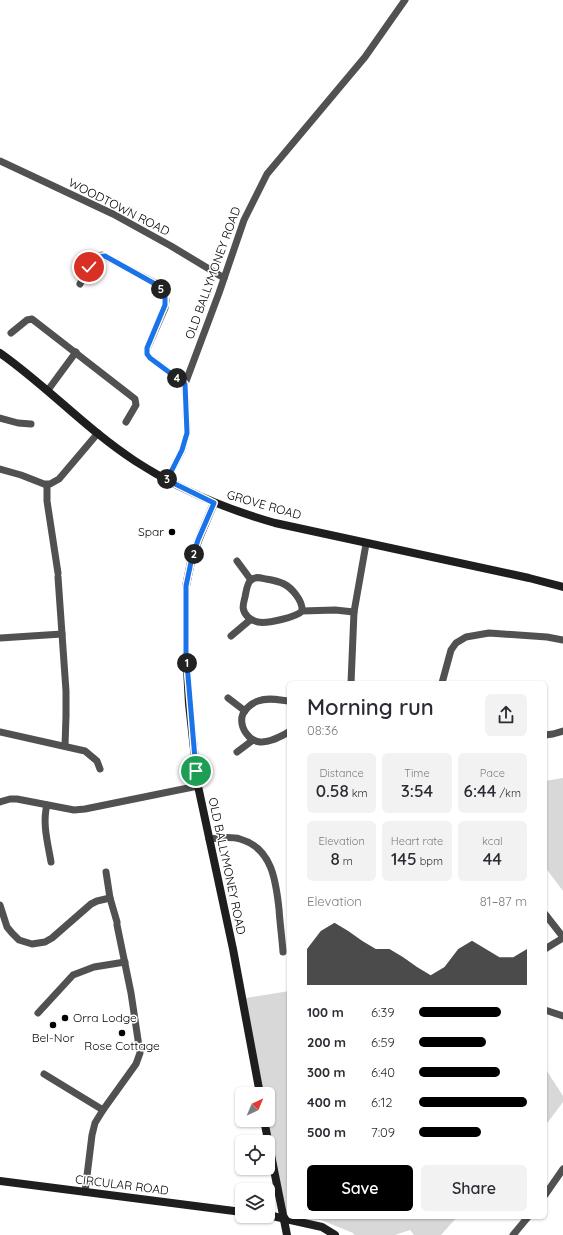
<!DOCTYPE html>
<meta charset="utf-8">
<style>
body{margin:0;font-family:Quicksand,sans-serif;background:#f2f2f3;color:#2b2b33;height:100vh;display:flex;flex-direction:column;font-size:15px;white-space:nowrap}
*{box-sizing:border-box;margin:0}
p{font-size:13px;color:#7c7c81}
.icon{flex:none;width:22px;height:22px;fill:none;stroke:currentColor;stroke-width:2;stroke-linecap:round;stroke-linejoin:round}
.map{position:relative;flex:1;overflow:hidden}
.drawer{position:absolute;left:287px;top:681px;width:260px;height:538px;display:flex;flex-direction:column;background:#fff;border-radius:6px;box-shadow:0 1px 3px #0004}
.drawer>*{flex:none}
.needle{width:26px;rotate:44deg}
.tools{position:absolute;left:235px;top:1087px;display:grid;gap:8px}
.tools a{display:grid;place-items:center;width:40px;height:40px;border-radius:6px;background:#fff;box-shadow:0 1px 3px #0004;font-size:20px}
.pin{position:absolute;display:grid;place-items:center;width:34px;height:34px;color:#fff;margin:-17px;border:2px solid #fff;border-radius:50%;box-shadow:0 1px 4px #0007}
.km{position:absolute;width:20px;height:20px;margin:-10px;border-radius:50%;background:#222;color:#fff;font-size:11px;line-height:20px;text-align:center}
.round{display:grid;place-items:center;flex:none;width:42px;height:42px;border-radius:6px;background:#f2f2f3}
.head{display:flex;align-items:center;justify-content:space-between;height:68px;padding:0 20px}
h1{font-size:22px;font-weight:600;line-height:30px}
.stats{display:grid;grid-template-columns:repeat(3,1fr);gap:6px;height:68px;padding:4px 20px}
.stats div{display:grid;align-content:center;border-radius:6px;background:#f2f2f3;text-align:center}
.stats b{font-size:17px;font-weight:600}
.stats small{font-size:11px;font-weight:400}
.stats p{font-size:11px}
.chart{height:112px;padding:8px 20px}
.chart p{display:flex;justify-content:space-between}
.chart svg{width:100%;height:72px;margin-top:4px;fill:#000;opacity:.7}
.cta{display:flex;gap:8px;margin-top:auto;padding:8px 20px}
.cta a{flex:1;height:46px;border-radius:6px;background:#000;color:#fff;font-size:16px;font-weight:600;line-height:46px;text-align:center}
.cta a+a{background:#f2f2f3;color:#2b2b33}
ul{padding:0 20px;list-style:none;font-size:13px}
li{display:grid;grid-template-columns:64px 48px 1fr;align-items:center;height:30px}
li i{height:10px;border-radius:5px;background:#000}
.map>svg:first-child{display:block}
.green{fill:#d8d8d8}
.lines{fill:none;stroke-linecap:round;stroke-linejoin:round}
.street{stroke:#515151;stroke-width:7}
.secondary{stroke:#1e1e1e;stroke-width:8}
.route-casing{stroke:#fff;stroke-width:8}
.route{stroke:#1a73e8;stroke-width:5}
.poi-dot{fill:#000;stroke:#fff;stroke-width:1.5}
.labels{text-anchor:middle;stroke-width:3;stroke-linejoin:round;paint-order:stroke}
.street-label{font-size:12px;fill:#000;stroke:#fff}
.poi-label{font-size:12px;fill:#000;stroke:#fff}
</style>
<div class="map">
<svg width="563" height="1235" viewBox="0 0 563 1235">
<rect width="100%" height="100%" fill="#fff"/>
<g class="green">
<polygon points="563,778 563,891 545,867 545,781"/>
<polygon points="289,991 289,1217 457,1217 441,1235 414,1235 410,1230 395,1235 354,1235 353,1233 321,1220 284,1218 268,1120 268,1094 262,1094 246,998"/>
<polygon points="545,1068 563,1096 563,1102 545,1126"/>
</g>
<g class="lines">
<g class="street">
<polyline points="0,161 113,214 171,246 224,278"/>
<path d="M80,284C85,275 91,259 102,255L155,283L160,288L165,296L166,300L165,308L147,349V354L149,357L185,384"/>
<polyline points="11,333 27,320 32,319 135,399 136,405 126,422"/>
<polyline points="48,390 76,352"/>
<polyline points="0,418 18,423 31,424"/>
<polyline points="0,469 21,475 44,484 50,484 59,479 98,433"/>
<polyline points="167,480 182,451 187,433 185,384 219,293 244,220 267,174 365,57 405,0"/>
<polyline points="47,485 47,501 58,573"/>
<polyline points="237,561 251,580"/>
<polyline points="58,577 66,691 66,714"/>
<path d="M302,611C303,601 292,588 284,584C278,581 272,580 266,579C261,578 255,576 251,580C247,583 246,592 245,597C243,605 241,610 248,617C251,620 254,621 258,622C267,624 297,617 302,611L335,610L354,612"/>
<polyline points="231,636 250,620"/>
<polyline points="0,638 62,634"/>
<polyline points="351,683 354,612 366,544"/>
<polyline points="442,683 451,650 456,643 466,637 489,633 547,637 563,640"/>
<polyline points="228,698 245,711"/>
<path d="M289,701C279,700 268,697 258,701C252,703 243,710 242,717C240,728 249,741 260,742C270,743 281,736 289,732"/>
<polyline points="0,732 85,751 97,761 100,769"/>
<polyline points="545,735 553,734 563,731"/>
<polyline points="65,746 66,716"/>
<polyline points="237,752 253,740"/>
<polyline points="0,802 10,799 17,799 74,810 85,809 198,786"/>
<path d="M47,805C42,823 48,844 51,862"/>
<path d="M209,839C219,838 230,836 240,839C272,848 276,881 279,909C280,924 282,938 283,952"/>
<polyline points="106,872 110,898 117,922"/>
<polyline points="0,905 7,927 12,933 19,940 32,944 45,942 52,938 91,904 97,901 110,898"/>
<polyline points="545,914 563,937"/>
<polyline points="545,949 563,938"/>
<polyline points="545,1010 563,1016"/>
<polyline points="38,1013 73,975 94,967 125,962"/>
<polyline points="44,1074 103,1110"/>
<polyline points="85,1192 92,1135 95,1123 103,1110 136,1064 140,1053 131,993 117,925"/>
<polyline points="545,1195 563,1169"/>
<polyline points="513,1235 528,1217"/>
</g>
<g class="secondary">
<path d="M0,353C47,386 86,429 135,461C178,489 226,509 275,523L529,578L563,587"/>
<polyline points="214,503 198,541 191,562 186,586 186,652 189,704 198,786 233,949 260,1094"/>
<polyline points="264,1120 287,1235"/>
<polyline points="0,1181 242,1212"/>
<polyline points="268,1215 322,1227 335,1235"/>
</g>
</g>
<g class="lines">
<g class="route-casing">
<polyline id="route" points="89,267 98,257 105,256 157,285 165,296 165,305 147,348 147,354 150,358 185,384 187,433 182,450 167,480 214,503 198,540 191,562 186,586 186,652 196,771"/>
</g>
<use href="#route" class="route"/>
</g>
<g class="poi-dot">
<circle cx="172" cy="532" r="4"/>
<circle cx="65" cy="1018" r="4"/>
<circle cx="53" cy="1025" r="4"/>
<circle cx="122" cy="1033" r="4"/>
</g>
<g class="labels">
<g class="street-label">
<text transform="translate(119 207) rotate(27)" y="4">WOODTOWN ROAD</text>
<text transform="translate(213 273) rotate(-70)" y="4">OLD BALLYMONEY ROAD</text>
<text transform="translate(264 505) rotate(16)" y="4">GROVE ROAD</text>
<text transform="translate(227 866) rotate(78)" y="4">OLD BALLYMONEY ROAD</text>
<text transform="translate(122 1185) rotate(7)" y="4">CIRCULAR ROAD</text>
</g>
<g class="poi-label">
<text x="164" y="536" text-anchor="end">Spar</text>
<text x="73" y="1022" text-anchor="start">Orra Lodge</text>
<text x="53" y="1042">Bel-Nor</text>
<text x="122" y="1050">Rose Cottage</text>
</g>
</g>
</svg>
<div class="tools">
<a><svg class="needle" viewBox="-14 -14 28 28"><path d="M0-13l5 13h-10z" fill="#e53935"/><path d="M0 13l5-13h-10z" fill="#7c7c81"/></svg></a>
<a><svg class="icon" aria-label="locate" viewBox="0 0 24 24"><circle cx="12" cy="12" r="6"/><path d="M12 2v4M12 18v4M2 12h4M18 12h4"/></svg></a>
<a><svg class="icon" aria-label="layers" viewBox="0 0 24 24"><path d="M12 4l9 5-9 5-9-5zM3 14l9 5 9-5"/></svg></a>
</div>
<div class="pin" style="left:196px;top:771px;background:#1e9e55"><svg class="icon" aria-label="arrive" viewBox="0 0 24 24"><path d="M6 21V4h12l-3 4 3 4H6"/></svg></div>
<div class="pin" style="left:89px;top:267px;background:#d93025"><svg class="icon" aria-label="check" viewBox="0 0 24 24"><path d="M5 12l5 5 9-10"/></svg></div>
<b class="km" style="left:187px;top:663px">1</b>
<b class="km" style="left:194px;top:554px">2</b>
<b class="km" style="left:167px;top:479px">3</b>
<b class="km" style="left:177px;top:378px">4</b>
<b class="km" style="left:161px;top:289px">5</b>
<section class="drawer">
<div class="head"><div><h1>Morning run</h1><p>08:36</p></div><a class="round"><svg class="icon" aria-label="share" viewBox="0 0 24 24"><path d="M12 15V3M7 8l5-5 5 5M5 13v7h14v-7"/></svg></a></div>
<div class="stats">
<div><p>Distance</p><b>0.58<small> km</small></b></div>
<div><p>Time</p><b>3:54</b></div>
<div><p>Pace</p><b>6:44<small> /km</small></b></div>
</div>
<div class="stats">
<div><p>Elevation</p><b>8<small> m</small></b></div>
<div><p>Heart rate</p><b>145<small> bpm</small></b></div>
<div><p>kcal</p><b>44</b></div>
</div>
<div class="chart"><p><span>Elevation</span>81–87 m</p>
<svg viewBox="0 0 160 44" preserveAspectRatio="none"><path d="M0 44V22L10 11L20 6L30 11L40 17L50 22L60 22L70 27L80 33L90 38L100 33L110 22L120 17L130 22L140 27L150 27L160 22V44z"/></svg>
</div>
<ul>
<li><b>100 m</b>6:39<i style="width:76%"></i></li>
<li><b>200 m</b>6:59<i style="width:62%"></i></li>
<li><b>300 m</b>6:40<i style="width:75%"></i></li>
<li><b>400 m</b>6:12<i style="width:100%"></i></li>
<li><b>500 m</b>7:09<i style="width:57%"></i></li>
</ul>
<div class="cta"><a>Save</a><a>Share</a></div>
</section>
</div>
